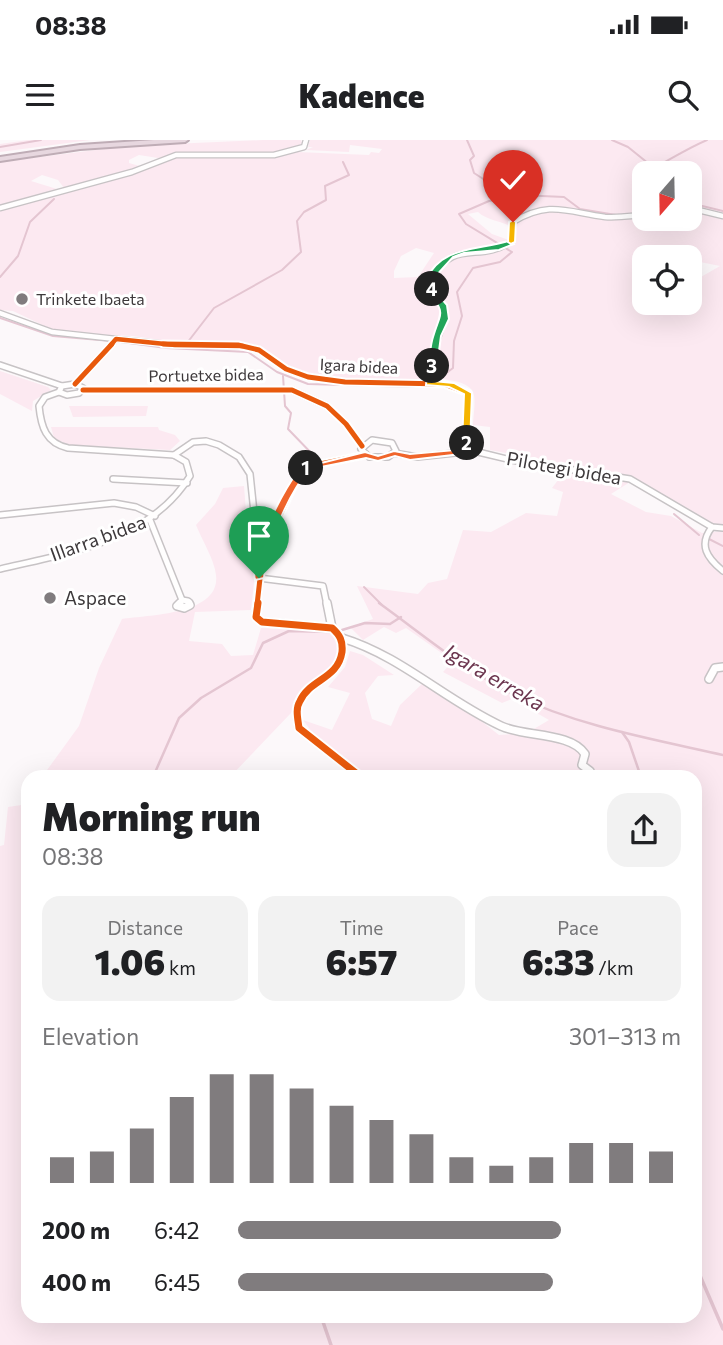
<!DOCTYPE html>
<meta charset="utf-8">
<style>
body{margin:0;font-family:Commissioner,sans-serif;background:#f2f2f2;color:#202124;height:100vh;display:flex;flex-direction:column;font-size:26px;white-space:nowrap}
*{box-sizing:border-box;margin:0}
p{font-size:23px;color:#757577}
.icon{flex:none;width:38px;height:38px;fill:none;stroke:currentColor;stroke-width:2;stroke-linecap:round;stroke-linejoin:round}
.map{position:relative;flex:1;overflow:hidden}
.drawer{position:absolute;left:21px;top:630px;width:681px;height:553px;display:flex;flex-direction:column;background:#fff;border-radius:21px;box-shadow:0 7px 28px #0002}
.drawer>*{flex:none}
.needle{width:46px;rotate:200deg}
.buttons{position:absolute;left:632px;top:21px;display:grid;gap:14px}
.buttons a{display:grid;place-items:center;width:70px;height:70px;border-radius:14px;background:#fff;box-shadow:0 7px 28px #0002;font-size:35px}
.pin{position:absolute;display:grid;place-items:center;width:60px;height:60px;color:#fff;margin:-72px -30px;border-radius:50% 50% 50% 0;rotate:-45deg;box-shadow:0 0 7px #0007}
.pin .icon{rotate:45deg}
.km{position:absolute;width:35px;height:35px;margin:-18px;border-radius:50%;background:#222;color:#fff;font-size:19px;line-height:35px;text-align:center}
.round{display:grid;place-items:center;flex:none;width:74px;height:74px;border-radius:21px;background:#f2f2f2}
.summary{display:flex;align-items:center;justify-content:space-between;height:119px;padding:0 21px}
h1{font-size:38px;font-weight:800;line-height:52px}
.stats{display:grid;grid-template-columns:repeat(3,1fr);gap:10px;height:119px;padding:7px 21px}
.stats div{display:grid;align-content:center;border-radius:18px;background:#f2f2f2;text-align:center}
.stats b{font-size:35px;font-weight:800}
.stats small{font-size:19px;font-weight:400}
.stats p{font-size:19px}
.chart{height:196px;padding:14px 21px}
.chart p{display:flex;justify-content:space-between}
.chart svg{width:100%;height:126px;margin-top:7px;stroke:#807c7e;stroke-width:6}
ul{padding:0 21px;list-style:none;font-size:23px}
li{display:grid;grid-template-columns:112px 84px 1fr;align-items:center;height:52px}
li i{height:18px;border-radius:9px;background:#807c7e}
.status{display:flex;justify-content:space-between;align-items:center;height:49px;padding:0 35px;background:#fff;direction:ltr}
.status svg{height:19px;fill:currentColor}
header{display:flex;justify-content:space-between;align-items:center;height:91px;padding:0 21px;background:#fff;font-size:32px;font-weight:800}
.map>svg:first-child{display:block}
.green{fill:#fce9f1;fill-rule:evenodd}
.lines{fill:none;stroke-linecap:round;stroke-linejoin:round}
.stream-far2{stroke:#e4c5d1;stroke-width:2}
.stream-far1{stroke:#e4c5d1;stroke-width:2.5}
.stream{stroke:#e4c5d1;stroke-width:3.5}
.street-far2-casing{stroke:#c7c3c5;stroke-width:7}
.street-far1-casing{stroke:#c7c3c5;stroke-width:8}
.street-casing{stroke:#c7c3c5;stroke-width:10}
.highway-casing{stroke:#bfadb6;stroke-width:4}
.street-far2{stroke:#fffefe;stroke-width:4.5}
.street-far1{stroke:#fffefe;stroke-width:5}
.street{stroke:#fffefe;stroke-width:7}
.highway{fill:#e7d7df;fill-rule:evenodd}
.cycleway-far2-casing{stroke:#fff;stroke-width:7}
.cycleway-far1-casing{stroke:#fff;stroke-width:9}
.cycleway-casing{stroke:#fff;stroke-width:11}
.cycleway-far2{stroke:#e8590c;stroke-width:4.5}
.cycleway-far1{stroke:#e8590c;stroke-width:5}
.cycleway{stroke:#e8590c;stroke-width:7}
.split-1{fill:#f0652b;stroke:#fff;stroke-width:2}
.split-2{fill:#f0652b;stroke:#fff;stroke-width:2}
.split-3{fill:#f5b400;stroke:#fff;stroke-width:2}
.split-4{fill:#22a559;stroke:#fff;stroke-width:2}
.split-5{fill:#22a559;stroke:#fff;stroke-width:2}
.split-6{fill:#f5b400;stroke:#fff;stroke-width:2}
.poi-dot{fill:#807c7e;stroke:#fff;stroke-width:2.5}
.labels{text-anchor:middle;stroke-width:6;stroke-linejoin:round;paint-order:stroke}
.far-poi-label{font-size:16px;fill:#3d393b;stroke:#fff;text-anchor:start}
.far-street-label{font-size:16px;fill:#3d393b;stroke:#fff}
.street-label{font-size:19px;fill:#3d393b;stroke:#fff}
.poi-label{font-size:19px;fill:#3d393b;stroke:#fff;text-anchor:start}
.water-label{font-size:21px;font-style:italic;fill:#6c364f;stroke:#fff}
</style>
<div class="status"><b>08:38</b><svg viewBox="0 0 49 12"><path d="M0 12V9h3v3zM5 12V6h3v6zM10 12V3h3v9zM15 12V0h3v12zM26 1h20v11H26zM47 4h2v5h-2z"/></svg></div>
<header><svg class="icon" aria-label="menu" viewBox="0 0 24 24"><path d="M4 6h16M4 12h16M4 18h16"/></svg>Kadence<svg class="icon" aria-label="search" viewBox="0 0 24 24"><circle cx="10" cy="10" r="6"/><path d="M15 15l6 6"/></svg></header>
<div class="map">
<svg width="723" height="1205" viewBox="0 0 723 1205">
<rect width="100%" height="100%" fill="#fcf8fa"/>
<g class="green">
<polygon points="29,0 90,0 0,12 0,4"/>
<polygon points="263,0 301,0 302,3 296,9 274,16 207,12 158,18 139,15 129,20 129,23 143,27 64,48 58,40 42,35 31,41 57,49 0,67 0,22 127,6"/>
<path d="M310,0H723V74L690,67V33H644V73L608,76L570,68L603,77L690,79V69L723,77V1205H0V706L4,705L8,667L28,664V1176H695V637H368L312,592L303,580L332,590L350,553L328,547L345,527L350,511L363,515L394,535L378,536L365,553L372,579L391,586L400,565L423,543L462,566L499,595L527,593L549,580L512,559L502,563L443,532L453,521L406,488L396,493L384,487L363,500L350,487L373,479L357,446L418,454L428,443L447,439L463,390L491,392L526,373L557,376L563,352L552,348L565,331L630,342L611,354L646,372L671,376L702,393L721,391L694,372L630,337L490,310V287L473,285C473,276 477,257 472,250C463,239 433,237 422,241C381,238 340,243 301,231C283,226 270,211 252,206L175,202L133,196L82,194L51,189L13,171L0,170V70L29,60L125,36L166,19L190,16L216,14L268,18L297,12L369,15L371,12L379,13L382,9L350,5L349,12L306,10L313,7H308ZM478,72C489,82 503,80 514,89V102L492,94L468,74ZM416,108L434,113L418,137L394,138V131L401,116ZM644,117H690V120L720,126L694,141L690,140V163H644Z"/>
<polygon points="0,231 48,247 51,250 33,261 32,271 0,254"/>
<polygon points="69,266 148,266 146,276 73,277"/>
<polygon points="51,287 158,287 159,290 175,295 180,301 170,310 69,305 54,298"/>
<path d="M244,346L247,384L264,392L257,415L251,470L195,472L189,501L222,504L231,516L253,515L261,488L330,490L338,499V520L330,533L302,551L291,573L230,637H42L79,586L99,528L122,479C148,475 221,475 216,435C214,419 202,400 196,385L215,364L223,348Z"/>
</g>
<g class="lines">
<g class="stream-far2">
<polyline points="467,0 474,16 470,20 474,33 491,44 487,49 506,58"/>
<polyline points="612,0 628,7 654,28"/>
<polyline points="0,7 41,0"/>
<path d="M654,33V28C673,18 686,9 707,0"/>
<polyline points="690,63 723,71"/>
<polyline points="630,74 644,73"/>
<polyline points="0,137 18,116 30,82 54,59"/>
<polyline points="0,178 53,196 123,202"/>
<polyline points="129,203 166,208 248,212 277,232 308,244 414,247"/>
<polyline points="187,203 214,168 282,130 301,112 297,81 304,72 326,60 325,46 349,35 343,22"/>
<polyline points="283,236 285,266 291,273 288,289 316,318"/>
<polyline points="436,241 453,228 454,201 462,176 457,152 473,128 500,122 512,112 466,84 459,74 489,61 520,55 564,57 580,69 616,75"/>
<polyline points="674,374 699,395"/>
<polyline points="709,399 723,406"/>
<polyline points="364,447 382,465"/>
</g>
<g class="stream-far1">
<path d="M379,463C422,494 465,530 512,554C577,586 652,599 723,615"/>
<polyline points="342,490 365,483 390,484 401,477"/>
<polyline points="622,592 629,602 641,637"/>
<polyline points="153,637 179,578 201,558 251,528 263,503 289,491 332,492"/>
</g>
<g class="stream">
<polyline points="695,1124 723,1189"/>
<polyline points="321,1176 331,1205"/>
</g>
<g class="street-far2-casing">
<g id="street-far2">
<polyline points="0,68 132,32 176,15 274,15 304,7 306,0"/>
<polyline points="690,68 723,76"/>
<polyline points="0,173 52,192 116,199"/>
<polyline points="110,206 116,199 175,205 243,206"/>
<path d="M435,206L445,179L443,165L429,141C456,96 479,125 512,101L513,82C550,60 567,72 605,77C617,78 631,76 644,75"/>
</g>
</g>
<g class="street-far1-casing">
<g id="street-far1">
<polyline points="163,204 238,205 259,210 286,229 308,237 345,242 444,244 468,253 467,311"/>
<polyline points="0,225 62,246"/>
<polyline points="429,243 436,204"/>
<polyline points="75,244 112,204"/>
<polygon points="75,244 83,248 79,253 67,255 59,252 62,246"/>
<polyline points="83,250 292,250 327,266 346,284 362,306"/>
<polygon points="372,300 392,303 396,311 388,317 369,317 361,309"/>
<polyline points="394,313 417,317 474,311 511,320 630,339 712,387 723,388"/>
<polyline points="174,315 193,302 206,301 219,305 239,317 250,334 255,382 258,386 272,389"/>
<polyline points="113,339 187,343"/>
<polyline points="0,375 114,363 136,367 155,376"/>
<polyline points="150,380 182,460"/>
<path d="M712,387C698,405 707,418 723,431"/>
<path d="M0,429C69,413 150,401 190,336L186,322L174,315L68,308C46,303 41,287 39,266L45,257L59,252"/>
<polyline points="259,438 323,446 327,465"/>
<polyline points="182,460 188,461 190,465"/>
<polyline points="178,465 182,460"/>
<polyline points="257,465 263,412 300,332 310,326 365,315"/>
</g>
</g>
<g class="street-casing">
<g id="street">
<polyline points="180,463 177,466 184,468 190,465 189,463"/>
<path d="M258,463L256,477L262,482L332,488C340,495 343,501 342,512C338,539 310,539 300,561C295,569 298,579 299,588L361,637"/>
<polyline points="327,463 332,488"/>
<path d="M342,498C401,516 445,560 501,586C524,597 571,592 585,614L582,625L590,631"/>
<polyline points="709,539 715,528 723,527"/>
</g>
</g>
<g class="highway-casing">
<polygon id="highway" points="154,0 188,0 185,2 80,9 0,21 0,17 80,5"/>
</g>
<use href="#street-far2" class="street-far2"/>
<use href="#street-far1" class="street-far1"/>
<use href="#street" class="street"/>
<use href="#highway" class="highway"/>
<g class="cycleway-far2-casing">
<polyline id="cycleway-far2" points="110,206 116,199 175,205 243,206"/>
</g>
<g class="cycleway-far1-casing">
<g id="cycleway-far1">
<polyline points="163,204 238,205 259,210 286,229 308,237 345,242 444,244 468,253 467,311"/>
<polyline points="75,244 112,204"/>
<polyline points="83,250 292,250 327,266 346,284 362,306"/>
<polyline points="257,465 263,412 300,332 310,326 365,315"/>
</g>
</g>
<g class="cycleway-casing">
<path id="cycleway" d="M258,463L256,477L262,482L332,488C340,495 343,501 342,512C338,539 310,539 300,561C295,569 298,579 299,588L361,637"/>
</g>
<use href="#cycleway-far2" class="cycleway-far2"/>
<use href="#cycleway-far1" class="cycleway-far1"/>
<use href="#cycleway" class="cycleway"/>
</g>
<path class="split-1" d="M302,326L310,328C289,354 266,404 264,438L255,440C249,415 285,345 302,326Z"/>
<polygon class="split-2" points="464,301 471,303 470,313 410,320 395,316 378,321 366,318 306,330 301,328 365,312 378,316 394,311 410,314 455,310 462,309"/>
<polygon class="split-3" points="432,223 437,226 434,241 454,243 472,253 470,305 462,303 464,254 449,247 426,245 428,226"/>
<path class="split-4" d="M432,147L447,165L449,179L441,196L437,226L432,228L428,226C430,217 430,206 433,197C441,170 446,176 428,149Z"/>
<path class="split-5" d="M511,100L514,104L499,110L464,113L453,117L435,137V151L428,149L425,141C442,104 480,111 511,100Z"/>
<polygon class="split-6" points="513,80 516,82 515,102 511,104 508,102 509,82"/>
<g class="poi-dot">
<circle cx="22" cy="159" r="7"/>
<circle cx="50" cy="458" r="7"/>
</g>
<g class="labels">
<g class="far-poi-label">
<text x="36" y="165">Trinkete Ibaeta</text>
</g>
<g class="far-street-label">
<text transform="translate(359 226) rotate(3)" y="6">Igara bidea</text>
<text transform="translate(206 235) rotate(-1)" y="6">Portuetxe bidea</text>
</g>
<g class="street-label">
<text transform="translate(564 328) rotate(10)" y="7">Pilotegi bidea</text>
<text transform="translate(98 398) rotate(-20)" y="7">Illarra bidea</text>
</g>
<g class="poi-label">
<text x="64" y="465">Aspace</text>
</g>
<g class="water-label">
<text transform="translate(494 538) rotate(30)" y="7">Igara erreka</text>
</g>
</g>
</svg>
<div class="buttons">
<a><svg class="needle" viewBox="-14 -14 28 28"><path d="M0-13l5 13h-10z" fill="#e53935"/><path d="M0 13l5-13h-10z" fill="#757577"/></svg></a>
<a><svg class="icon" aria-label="locate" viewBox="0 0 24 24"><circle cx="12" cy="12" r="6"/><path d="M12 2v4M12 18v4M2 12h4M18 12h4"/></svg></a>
</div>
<div class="pin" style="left:259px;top:438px;background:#1e9e55"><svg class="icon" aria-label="arrive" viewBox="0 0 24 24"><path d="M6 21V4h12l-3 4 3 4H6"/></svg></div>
<div class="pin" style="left:513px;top:82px;background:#d93025"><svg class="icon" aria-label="check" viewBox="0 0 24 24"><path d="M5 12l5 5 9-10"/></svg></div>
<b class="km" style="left:306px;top:328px">1</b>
<b class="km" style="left:467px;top:303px">2</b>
<b class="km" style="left:432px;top:226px">3</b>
<b class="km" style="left:432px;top:149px">4</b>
<section class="drawer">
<div class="summary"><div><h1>Morning run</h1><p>08:38</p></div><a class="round"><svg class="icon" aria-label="share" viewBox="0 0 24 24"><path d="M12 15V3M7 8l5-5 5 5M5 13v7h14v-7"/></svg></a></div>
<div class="stats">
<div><p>Distance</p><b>1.06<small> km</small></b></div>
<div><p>Time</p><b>6:57</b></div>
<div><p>Pace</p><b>6:33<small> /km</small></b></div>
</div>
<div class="chart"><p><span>Elevation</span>301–313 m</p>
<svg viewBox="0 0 160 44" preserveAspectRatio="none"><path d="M5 44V35M15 44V33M25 44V25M35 44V14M45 44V6M55 44V6M65 44V11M75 44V17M85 44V22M95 44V27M105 44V35M115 44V38M125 44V35M135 44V30M145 44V30M155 44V33"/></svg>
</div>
<ul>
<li><b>200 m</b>6:42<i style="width:73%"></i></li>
<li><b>400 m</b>6:45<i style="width:71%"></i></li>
</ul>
</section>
</div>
